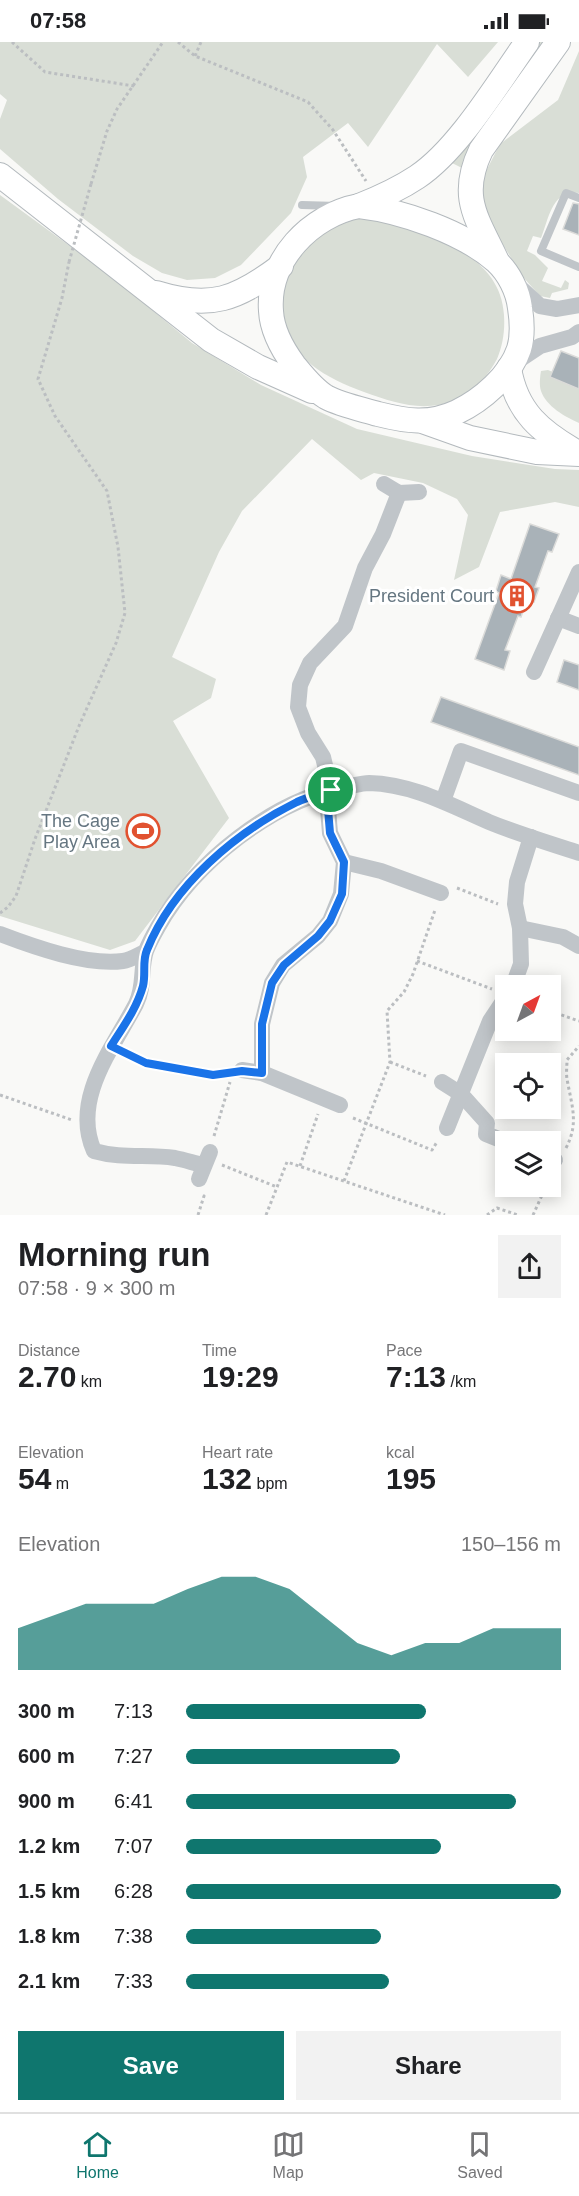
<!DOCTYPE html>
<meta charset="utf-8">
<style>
body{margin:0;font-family:Arial,sans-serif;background:#f2f2f2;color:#202124;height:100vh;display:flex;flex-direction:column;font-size:22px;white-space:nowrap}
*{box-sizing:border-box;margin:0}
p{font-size:20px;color:#757577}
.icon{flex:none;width:33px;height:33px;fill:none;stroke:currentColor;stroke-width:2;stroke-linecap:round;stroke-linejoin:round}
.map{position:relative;height:1173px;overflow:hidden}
.panel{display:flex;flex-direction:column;background:#fff;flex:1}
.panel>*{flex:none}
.needle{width:39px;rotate:41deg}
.tools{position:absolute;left:495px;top:933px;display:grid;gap:12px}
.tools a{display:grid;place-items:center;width:66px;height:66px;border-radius:0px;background:#fff;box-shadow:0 3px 15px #0003;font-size:30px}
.pin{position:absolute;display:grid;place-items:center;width:51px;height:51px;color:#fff;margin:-26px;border:3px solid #fff;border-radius:50%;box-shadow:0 2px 6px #0007}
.round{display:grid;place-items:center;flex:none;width:63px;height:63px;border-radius:0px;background:#f2f2f2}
.head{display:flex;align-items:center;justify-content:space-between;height:102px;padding:0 18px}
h1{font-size:33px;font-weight:800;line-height:45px}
.stats{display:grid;grid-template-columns:repeat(3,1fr);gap:9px;height:102px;padding:6px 18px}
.stats div{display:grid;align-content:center}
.stats b{font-size:30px;font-weight:800}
.stats small{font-size:16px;font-weight:400}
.stats p{font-size:16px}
.chart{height:168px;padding:12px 18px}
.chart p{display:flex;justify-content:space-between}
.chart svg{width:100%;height:108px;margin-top:6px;fill:#0f766e;opacity:.7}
.button{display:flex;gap:12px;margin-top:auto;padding:12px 18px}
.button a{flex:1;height:69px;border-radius:0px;background:#0f766e;color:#fff;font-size:24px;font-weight:800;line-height:69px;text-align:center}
.button a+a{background:#f2f2f2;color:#202124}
ul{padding:0 18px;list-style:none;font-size:20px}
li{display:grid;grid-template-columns:96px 72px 1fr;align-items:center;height:45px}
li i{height:15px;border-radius:8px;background:#0f766e}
.status{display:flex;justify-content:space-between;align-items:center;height:42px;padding:0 30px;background:#fff;direction:ltr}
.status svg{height:16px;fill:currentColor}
.tabs{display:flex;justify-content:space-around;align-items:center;height:84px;border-top:2px solid #e0e0e0;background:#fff;font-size:16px;color:#757577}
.tabs a{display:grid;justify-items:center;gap:3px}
.tabs .active{color:#0f766e}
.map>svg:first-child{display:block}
.green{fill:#d9ded6}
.building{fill:#a9b2b8;stroke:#dbdbd9;stroke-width:1.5}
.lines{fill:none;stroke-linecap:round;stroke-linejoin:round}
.secondary-casing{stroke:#b3b9bd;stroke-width:26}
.path{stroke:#bbbec1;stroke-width:3;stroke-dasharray:3 3;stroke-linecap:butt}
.lane{stroke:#c0c5c9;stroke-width:8}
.street{stroke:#c0c5c9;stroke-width:16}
.secondary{stroke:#fff;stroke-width:24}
.path-bridge{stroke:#bbbec1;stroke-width:3;stroke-dasharray:3 3;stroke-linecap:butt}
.route-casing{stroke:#fff;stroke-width:12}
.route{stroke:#1a73e8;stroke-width:8}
.labels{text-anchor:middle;stroke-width:6;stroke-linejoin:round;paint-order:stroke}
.poi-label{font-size:18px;fill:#657681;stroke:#fff;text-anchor:end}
</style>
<div class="status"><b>07:58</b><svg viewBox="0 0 49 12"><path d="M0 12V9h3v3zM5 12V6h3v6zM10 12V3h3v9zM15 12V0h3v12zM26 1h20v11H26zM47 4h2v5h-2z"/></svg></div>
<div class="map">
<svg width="579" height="1173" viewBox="0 0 579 1173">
<rect width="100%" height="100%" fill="#f9f9f7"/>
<g class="green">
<polygon points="0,0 498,0 468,35 437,2 368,105 348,81 303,115 307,135 291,171 241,223 215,236 187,238 162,231 133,214 58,157 0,107 0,77 7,58 0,52"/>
<polygon points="538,0 546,0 467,113 462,126 450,120"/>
<path d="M579,9V151C552,147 549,176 541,196L533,194L527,209L535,213L548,226L542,239L561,246L565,238L569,241L568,247L552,251L550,256L540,254L523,235L490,182L481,155L484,133L500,102L558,58Z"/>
<polygon points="0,153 111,234 192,301 261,343 357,387 472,414 555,427 579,428 579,465 555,460 500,470 479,525 454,538 468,473 457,457 423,441 374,431 361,438 312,397 242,469 219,510 172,615 216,637 211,656 173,679 229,776 135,899 110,908 0,874"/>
<path d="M357,177C378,177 399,183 419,190C459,205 501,225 504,273C505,288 503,303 497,317C488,334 474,350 456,358C423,371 395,361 364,350C326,336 290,317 283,274C282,263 280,248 284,238C287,231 293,225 297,219C301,212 305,201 311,196C321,187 345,180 357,177Z"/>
<path d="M548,328L579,341V381C565,375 546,364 541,349C539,343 540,335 541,329Z"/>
</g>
<g class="building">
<polygon points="573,161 579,162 579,193 563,187"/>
<polygon points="561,309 579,316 579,347 550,335"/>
<polygon points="530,482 559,492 552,510 548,509 535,545 539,546 534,560 527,557 521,575 518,574 505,608 510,609 504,628 475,617 499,551 496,549 501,533 511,537"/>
<polygon points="564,618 579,623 579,648 557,640"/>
<polygon points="441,655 579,705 579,733 431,680"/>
</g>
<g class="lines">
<g class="secondary-casing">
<g id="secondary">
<polyline points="0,133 211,298 258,325 312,349"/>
<path d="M359,164C402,169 463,190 496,219C509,231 518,249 520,266C522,279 523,294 519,307C510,334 482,358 457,370C429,383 406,379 378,372C361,367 341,363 326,355C313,347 303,334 294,323C283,308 272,289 271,269C267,218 311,173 359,164Z"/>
<path d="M359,164C379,156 399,147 417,135C458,108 498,41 527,0"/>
<path d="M496,217C476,175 459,154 481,108L558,0"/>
<path d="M156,251C211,268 237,257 281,224"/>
<path d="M509,326C516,370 541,390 578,411"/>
<polyline points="425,380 470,396 537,410 579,412"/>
</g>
</g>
<g class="path">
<polyline points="12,0 45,30 134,44"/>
<polyline points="178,0 195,14 308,60 333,88 366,139"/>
<polyline points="195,14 201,0"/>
<polyline points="91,142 107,89 117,67 163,0"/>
<polyline points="457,846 498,862"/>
<polyline points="0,871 8,865 16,854 35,797 79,684 116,601 125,571 118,505 107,449 55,374 38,337 62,256 69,220"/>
<polyline points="417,919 492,947"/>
<polyline points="550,969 579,979"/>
<path d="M127,1012C151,1023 198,1035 225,1031"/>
<polyline points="390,1020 426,1034"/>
<polyline points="0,1053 72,1078"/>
<polyline points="353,1076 432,1108 437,1100"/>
<polyline points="214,1094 230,1040"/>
<path d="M566,1106C579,1081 572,1065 567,1037C566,1031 567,1024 567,1018L579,1004"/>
<polyline points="222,1123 277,1145"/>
<polyline points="300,1124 318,1072"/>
<polyline points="344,1139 390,1020 387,969 404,950 413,932 435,868"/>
<polyline points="198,1173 204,1154 202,1154"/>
<polyline points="266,1173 287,1120 445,1173"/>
<polyline points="487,1173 497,1166 518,1173"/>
<polyline points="533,1173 543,1151 549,1144"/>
</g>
<g class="lane">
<polyline points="579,156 566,151 541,209 579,225"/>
<polyline points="302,163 338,164"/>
</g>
<g class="street">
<polyline points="516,242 540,264 557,267 579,263"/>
<polyline points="513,322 540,304 572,295 579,290"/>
<polyline points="384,442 399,451 419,450"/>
<polyline points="558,576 579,584"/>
<polyline points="534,630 579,530"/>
<polyline points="443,759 461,709 579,751"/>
<polyline points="344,820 381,829 441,851"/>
<polyline points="520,886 563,895 579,904"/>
<path d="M0,892C34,905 87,924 123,919C131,918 138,913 145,910"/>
<polyline points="513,944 521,922 520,886 515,862 517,840 531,795"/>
<polyline points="242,1028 262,1031 340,1063"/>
<polyline points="262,1031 262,982 272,941 283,923 318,894 330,879 341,852 344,820 330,791 328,767 331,748 323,715 308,691 298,665 300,643 310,621 345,584 365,526 383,492 399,451"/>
<polyline points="442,1040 461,1052 487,1081 486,1092 506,1100"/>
<polyline points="447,1086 490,979 506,955"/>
<polyline points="550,1117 555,1118"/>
<path d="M203,1123C194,1121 185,1118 175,1116C147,1112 122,1117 94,1109C71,1057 113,1006 136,962C145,944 140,927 146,909C149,901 154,892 158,885C194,821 274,757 346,745C353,744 361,741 369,741C412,742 450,763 489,780C518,792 549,801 579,811"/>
<polyline points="199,1137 210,1110"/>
</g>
<use href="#secondary" class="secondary"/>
<polyline class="path-bridge" points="69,220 91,142"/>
</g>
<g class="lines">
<g class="route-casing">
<path id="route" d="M331,748L328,767L330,791L344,820L342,852L330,879L318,894L284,923L272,941L262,982V1031L242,1029L213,1033L146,1021L111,1004C123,985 137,966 143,944C146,932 142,919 147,908C173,843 236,790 297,760C308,755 320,752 331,748Z"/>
</g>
<use href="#route" class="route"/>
</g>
<defs>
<g id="building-ring" transform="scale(1.725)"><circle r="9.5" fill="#fff" stroke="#e15230" stroke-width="1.5"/><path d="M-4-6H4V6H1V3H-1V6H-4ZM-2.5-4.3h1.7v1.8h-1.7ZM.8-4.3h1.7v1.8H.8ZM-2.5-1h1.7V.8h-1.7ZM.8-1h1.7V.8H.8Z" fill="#e15230"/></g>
<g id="stadium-ring" transform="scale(1.725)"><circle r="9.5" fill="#fff" stroke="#e15230" stroke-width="1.5"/><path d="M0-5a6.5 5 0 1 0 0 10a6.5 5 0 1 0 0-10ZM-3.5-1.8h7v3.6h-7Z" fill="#e15230"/></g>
</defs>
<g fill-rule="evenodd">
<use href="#building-ring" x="517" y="554"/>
<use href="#stadium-ring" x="143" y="789"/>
</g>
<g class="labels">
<g class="poi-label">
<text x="494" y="560">President Court</text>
<text x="120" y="785">The Cage<tspan x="120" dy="21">Play Area</tspan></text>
</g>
</g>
</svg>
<div class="tools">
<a><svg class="needle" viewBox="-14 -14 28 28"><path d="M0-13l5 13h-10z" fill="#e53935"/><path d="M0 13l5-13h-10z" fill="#757577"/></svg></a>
<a><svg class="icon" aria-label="locate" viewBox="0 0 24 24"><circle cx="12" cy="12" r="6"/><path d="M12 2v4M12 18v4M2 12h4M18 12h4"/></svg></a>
<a><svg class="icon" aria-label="layers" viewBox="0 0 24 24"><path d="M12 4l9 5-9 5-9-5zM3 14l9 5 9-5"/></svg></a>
</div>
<div class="pin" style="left:331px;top:748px;background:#1e9e55"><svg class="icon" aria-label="arrive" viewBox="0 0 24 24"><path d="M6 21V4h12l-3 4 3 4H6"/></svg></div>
</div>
<section class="panel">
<div class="head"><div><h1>Morning run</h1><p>07:58 · 9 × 300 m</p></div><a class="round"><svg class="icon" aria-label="share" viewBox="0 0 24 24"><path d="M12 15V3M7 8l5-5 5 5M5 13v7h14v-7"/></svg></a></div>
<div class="stats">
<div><p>Distance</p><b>2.70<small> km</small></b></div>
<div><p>Time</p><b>19:29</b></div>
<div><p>Pace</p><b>7:13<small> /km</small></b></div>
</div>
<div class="stats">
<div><p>Elevation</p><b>54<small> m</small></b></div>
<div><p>Heart rate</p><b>132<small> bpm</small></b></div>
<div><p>kcal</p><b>195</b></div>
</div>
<div class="chart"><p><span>Elevation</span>150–156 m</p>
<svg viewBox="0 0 160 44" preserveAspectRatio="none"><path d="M0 44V27L10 22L20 17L30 17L40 17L50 11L60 6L70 6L80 11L90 22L100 33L110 38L120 33L130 33L140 27L150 27L160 27V44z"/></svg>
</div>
<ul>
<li><b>300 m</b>7:13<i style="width:64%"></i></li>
<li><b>600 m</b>7:27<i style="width:57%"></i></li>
<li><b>900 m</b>6:41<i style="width:88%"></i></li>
<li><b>1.2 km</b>7:07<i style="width:68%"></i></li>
<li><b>1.5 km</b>6:28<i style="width:100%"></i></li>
<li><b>1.8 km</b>7:38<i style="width:52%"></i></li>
<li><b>2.1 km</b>7:33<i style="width:54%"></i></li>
</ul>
<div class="button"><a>Save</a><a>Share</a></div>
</section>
<nav class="tabs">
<a class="active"><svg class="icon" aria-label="home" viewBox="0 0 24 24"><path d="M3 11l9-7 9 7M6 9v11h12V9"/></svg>Home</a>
<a><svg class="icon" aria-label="map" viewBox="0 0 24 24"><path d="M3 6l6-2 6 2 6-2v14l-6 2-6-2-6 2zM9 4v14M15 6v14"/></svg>Map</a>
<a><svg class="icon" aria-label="saved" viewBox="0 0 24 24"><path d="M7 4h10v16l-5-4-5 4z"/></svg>Saved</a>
</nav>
